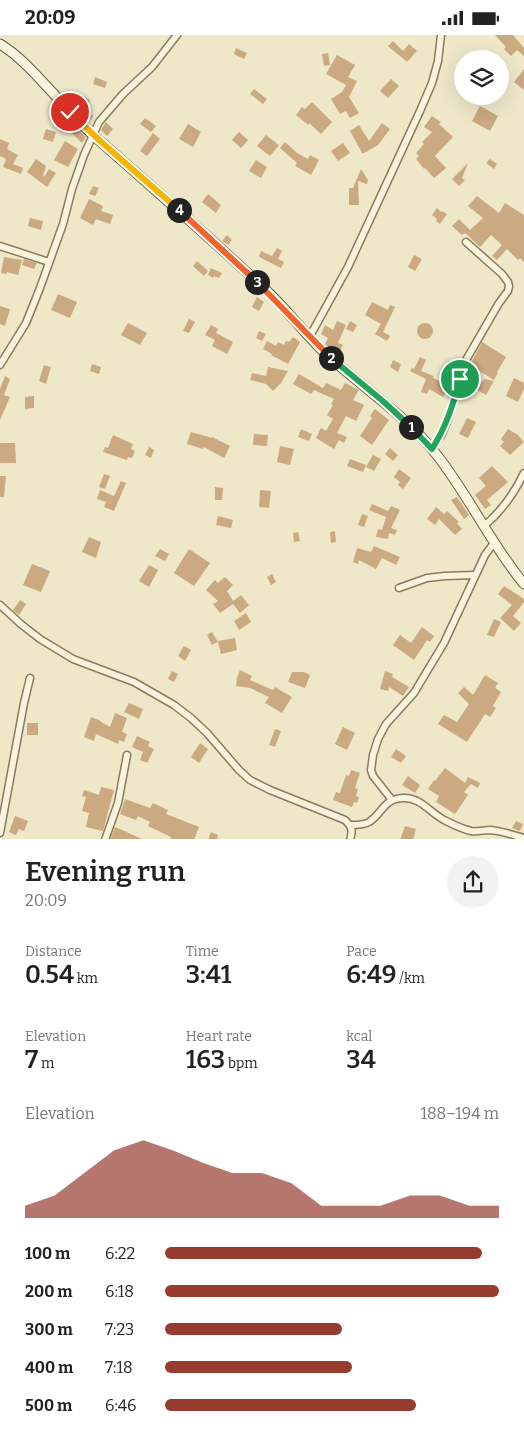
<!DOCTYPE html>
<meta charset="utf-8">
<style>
body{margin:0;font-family:Bitter,serif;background:#f2f2f2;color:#222;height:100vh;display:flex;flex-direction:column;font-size:19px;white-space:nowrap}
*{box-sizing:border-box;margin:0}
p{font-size:16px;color:#767676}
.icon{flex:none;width:28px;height:28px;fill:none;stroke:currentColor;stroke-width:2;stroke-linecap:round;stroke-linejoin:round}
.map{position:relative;height:804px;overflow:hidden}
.details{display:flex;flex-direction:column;background:#fff;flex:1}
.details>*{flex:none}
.buttons{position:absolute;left:454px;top:15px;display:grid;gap:10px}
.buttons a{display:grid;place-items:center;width:55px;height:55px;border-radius:50%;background:#fff;box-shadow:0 5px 20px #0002;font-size:25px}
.pin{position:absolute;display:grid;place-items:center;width:42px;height:42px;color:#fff;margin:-21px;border:2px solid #fff;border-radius:50%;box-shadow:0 1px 5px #0007}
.km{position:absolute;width:25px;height:25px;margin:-12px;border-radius:50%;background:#222;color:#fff;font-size:14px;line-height:25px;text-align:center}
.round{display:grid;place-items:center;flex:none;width:52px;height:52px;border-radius:26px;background:#f2f2f2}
.overview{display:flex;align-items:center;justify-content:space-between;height:85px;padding:0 25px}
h1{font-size:28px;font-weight:600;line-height:38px}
.metrics{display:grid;grid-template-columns:repeat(3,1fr);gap:8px;height:85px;padding:5px 25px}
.metrics div{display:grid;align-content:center}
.metrics b{font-size:25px;font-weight:600}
.metrics small{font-size:14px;font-weight:400}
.metrics p{font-size:14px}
.chart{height:140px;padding:10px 25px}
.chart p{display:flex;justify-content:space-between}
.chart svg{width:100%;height:90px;margin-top:5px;fill:#973d30;opacity:.7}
ul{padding:0 25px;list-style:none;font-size:16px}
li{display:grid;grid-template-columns:80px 60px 1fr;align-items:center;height:38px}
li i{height:12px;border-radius:6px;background:#973d30}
.status{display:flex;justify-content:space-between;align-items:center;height:35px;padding:0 25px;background:#fff;direction:ltr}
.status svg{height:14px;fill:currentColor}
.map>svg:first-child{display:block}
.building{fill:#cba981}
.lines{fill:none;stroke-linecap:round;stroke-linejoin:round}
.minor-casing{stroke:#8a7b5e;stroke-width:9}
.secondary-casing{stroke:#6c5c41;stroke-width:11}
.minor{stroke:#f8f4dd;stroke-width:6}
.secondary{stroke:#f8f4dd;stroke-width:9}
.split-1-casing{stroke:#fff;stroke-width:10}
.split-2-casing{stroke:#fff;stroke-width:10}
.split-3-casing{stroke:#fff;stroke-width:10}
.split-4-casing{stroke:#fff;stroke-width:10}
.split-5-casing{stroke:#fff;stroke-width:10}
.split-6-casing{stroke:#fff;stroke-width:10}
.split-1{stroke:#22a559;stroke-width:6}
.split-2{stroke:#22a559;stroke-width:6}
.split-3{stroke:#f0652b;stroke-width:6}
.split-4{stroke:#f0652b;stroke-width:6}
.split-5{stroke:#f5b400;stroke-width:6}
.split-6{stroke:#f5b400;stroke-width:6}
</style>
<div class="status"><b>20:09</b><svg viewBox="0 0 49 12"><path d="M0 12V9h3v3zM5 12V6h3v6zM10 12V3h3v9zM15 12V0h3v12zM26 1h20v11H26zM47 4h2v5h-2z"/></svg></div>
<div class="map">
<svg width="524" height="805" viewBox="0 0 524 805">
<rect width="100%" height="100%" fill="#eee8c9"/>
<g class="building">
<polygon points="495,0 513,0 524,13 524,21 517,15 511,21 504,14 506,12"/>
<polygon points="393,6 403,16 409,9 417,16 407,27 388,11"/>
<polygon points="236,13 247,18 244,24 234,19"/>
<polygon points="328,18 330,30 324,31 322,19"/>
<polygon points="337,20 355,30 348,42 357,46 349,62 359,78 350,83 346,76 340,79 331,64 342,57 346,50 326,39"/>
<polygon points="524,34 524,55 514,47"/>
<polygon points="95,42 107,47 105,53 93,49"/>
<polygon points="391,44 399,51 388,63 380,56"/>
<polygon points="254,54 267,64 263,69 250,59"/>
<polygon points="83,61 90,65 85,75 77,71"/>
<polygon points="312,67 332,87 321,99 309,88 308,90 296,80 302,72 305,74"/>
<polygon points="480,71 498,81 490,96 472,86"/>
<polygon points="86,76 93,81 90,85 83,80"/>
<polygon points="59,77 86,102 82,108 55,82"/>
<polygon points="432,81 441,87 439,89 453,102 435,121 446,133 434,143 425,133 424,134 416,124 419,121 416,118 424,109 422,107 432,97 424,92"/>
<polygon points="145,83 156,91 151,97 140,89"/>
<polygon points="106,87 113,94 107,101 101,95"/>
<polygon points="382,88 390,94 378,110 364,118 362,118 350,96 359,90 369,106"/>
<polygon points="188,89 201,97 193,112 179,104"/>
<polygon points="46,94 56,97 53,107 43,104"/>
<polygon points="239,97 248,105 241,113 232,105"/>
<polygon points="153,98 160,104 147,121 140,116"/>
<polygon points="266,100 279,110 270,121 257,111"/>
<polygon points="0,104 9,108 7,114 18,120 13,129 23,133 21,139 3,132 6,124 0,121"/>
<polygon points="65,106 78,114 68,132 54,125"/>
<polygon points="285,107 297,118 308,124 310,120 319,125 311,140 295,131 297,128 280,113"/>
<polygon points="343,108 350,118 338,126 331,116"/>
<polygon points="36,124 46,131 43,141 44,142 49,134 56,138 47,152 27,137"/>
<polygon points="490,124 497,129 494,134 486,128"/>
<polygon points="256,125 267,132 261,143 249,136"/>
<polygon points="468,128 462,143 465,145 459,151 452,144"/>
<polygon points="361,134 368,145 367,149 358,146 359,170 349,170 349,153 353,153"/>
<polygon points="93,151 99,153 95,161 89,159"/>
<polygon points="208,159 221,170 216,178 202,167"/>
<polygon points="477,161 499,178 505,168 524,180 524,227 520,223 518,225 507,214 497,225 492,221 502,210 491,200 480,212 465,198 462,200 452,191 459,184 470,195 483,183 468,171"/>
<polygon points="89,164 103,171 101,176 113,180 110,189 96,184 93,190 80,183"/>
<polygon points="437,173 441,177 442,176 447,179 440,189 436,186 437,184 432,180"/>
<polygon points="30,183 43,186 41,195 28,191"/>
<polygon points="227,200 232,205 228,210 222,206"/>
<polygon points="277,213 282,216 278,224 284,227 281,233 259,222 261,216 272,221"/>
<polygon points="414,220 422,224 415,236 408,232"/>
<polygon points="4,222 22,225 18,240 7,237 6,239 1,238"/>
<polygon points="24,224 37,228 34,234 22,230"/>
<polygon points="197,226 208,236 204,241 193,231"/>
<polygon points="211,233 222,238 219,243 214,241 213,243 208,240"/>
<polygon points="58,259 77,267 70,283 51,275"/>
<polygon points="257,262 264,267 259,276 252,272"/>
<polygon points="372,267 388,275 390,270 395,272 383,297 390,301 387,306 375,299 381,289 365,280"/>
<polygon points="0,271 10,274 5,291 0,289"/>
<polygon points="189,284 195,287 189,298 183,296"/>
<polygon points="337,286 346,290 338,308 343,310 339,318 326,310 325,309 328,303 321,299 325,290 333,295"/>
<polygon points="350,286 357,290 353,297 346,294"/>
<polygon points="128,288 147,298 140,310 121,300"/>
<circle cx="425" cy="296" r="8"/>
<polygon points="211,290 218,294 216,298 233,307 227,319 212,311 215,305 205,300"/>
<polygon points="259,296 266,299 262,306 256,303"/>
<polygon points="293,302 300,307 288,329 271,320 272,319 263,314 267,306 276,311 278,307 284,310 286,306 289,307"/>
<polygon points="482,307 506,322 497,337 498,338 494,345 470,330"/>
<polygon points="420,322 426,325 421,336 434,341 433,343 449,351 443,362 429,354 427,359 421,357 426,344 410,336 412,333 414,334"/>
<polygon points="393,325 401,329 398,337 390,332"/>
<polygon points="92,329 101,332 99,339 90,336"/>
<polygon points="44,330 51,332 46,349 39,346"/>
<polygon points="268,332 288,336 281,348 273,356 266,349 250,345 252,338 266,341"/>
<polygon points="299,339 323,353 326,348 341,355 345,348 359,355 353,365 364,370 356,386 346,381 337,398 347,402 344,408 339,405 334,414 316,403 321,393 326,396 333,384 327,380 333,370 331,369 334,364 314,355 311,359 293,349"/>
<polygon points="467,340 471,341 469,351 464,350"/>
<polygon points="5,341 10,344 4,360 10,362 0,385 0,354"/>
<polygon points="514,343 524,348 524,354 518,367 506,361"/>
<polygon points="484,344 494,346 486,360 477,355"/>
<polygon points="34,361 34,373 25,374 25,362"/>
<polygon points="375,374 389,385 372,410 360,401 372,383 370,381"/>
<polygon points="467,383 476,387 468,403 459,399"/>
<polygon points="301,394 312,399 309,406 298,402"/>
<polygon points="508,394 518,400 524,407 510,420 500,411 504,407 501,404"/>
<polygon points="191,397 212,403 212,402 230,411 224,423 204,412 203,414 187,409"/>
<polygon points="254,399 268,400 267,411 253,410"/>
<polygon points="113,400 133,409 131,414 135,416 132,423 128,422 127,425 103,417 105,412 108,413"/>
<polygon points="0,408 15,408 16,428 0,428"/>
<polygon points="280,411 294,414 290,430 277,427"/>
<polygon points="149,412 154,415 151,423 145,420"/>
<polygon points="390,413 398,420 393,426 385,419"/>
<polygon points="373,420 381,424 374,436 366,432"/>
<polygon points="350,424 366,430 363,437 347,431"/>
<polygon points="492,431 508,447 487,465 491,470 485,474 475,460 486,451 479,443"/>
<polygon points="399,434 411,443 403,454 398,450 400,447 394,442"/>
<polygon points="104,439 110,441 105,454 99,452"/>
<polygon points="0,441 6,441 4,462 0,462"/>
<polygon points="121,446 126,448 114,476 104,472 106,467 97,464 100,455 114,461"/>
<polygon points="215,452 223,453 222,465 215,465"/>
<polygon points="260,455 271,456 269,473 259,472"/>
<polygon points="457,462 469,480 464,484 451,465"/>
<polygon points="372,469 388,476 391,471 400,475 391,493 397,495 395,500 389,498 388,504 376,502 378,494 382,495 386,482 369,475"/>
<polygon points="436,472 444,479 447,476 459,487 457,488 462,494 455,500 439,484 435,490 427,484"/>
<polygon points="362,479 368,481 364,492 358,490"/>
<polygon points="218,481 233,485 231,493 216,490"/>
<polygon points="335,496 336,507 331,508 330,497"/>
<polygon points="298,497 300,506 294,507 293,498"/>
<polygon points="89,502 101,507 96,523 82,517"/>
<polygon points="374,511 400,522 396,530 382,523 376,534 359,525 358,529 353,527 357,513 371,517"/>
<polygon points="160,514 169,519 165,526 155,521"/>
<polygon points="189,514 210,528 194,551 174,538"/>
<polygon points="32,529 50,536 41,557 23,550"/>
<polygon points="149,530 158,535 149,552 139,546"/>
<polygon points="272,539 276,547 271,550 267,542"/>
<polygon points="225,542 233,550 227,556 233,566 241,560 249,570 240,578 233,569 220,578 213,569 218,566 206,555 215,545 218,548"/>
<polygon points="504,551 524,564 524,567 513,581 521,588 514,596 500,583 512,570 498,559"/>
<polygon points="20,565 26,569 19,580 13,575"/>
<polygon points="246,578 251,587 239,595 234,586"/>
<polygon points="494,584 501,587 494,602 487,600"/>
<polygon points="422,592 434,601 430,607 427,605 414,625 393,610 400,600 411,608"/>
<polygon points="212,597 218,607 212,610 207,600"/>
<polygon points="235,603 237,615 221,619 218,606"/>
<polygon points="184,611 191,615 185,626 178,621"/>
<polygon points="240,635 252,641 250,645 273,655 275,652 292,662 282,678 265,668 269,662 250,653 236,651 237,643"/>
<polygon points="172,636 178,639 174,647 168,644"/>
<polygon points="385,636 393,639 392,642 409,652 403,661 389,652 388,656 380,654"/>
<polygon points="292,637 304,637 310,640 305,653 288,647"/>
<polygon points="485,640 498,648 495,653 501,657 493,671 496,673 490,682 485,679 467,707 438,689 444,680 457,687 469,669 458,658 464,652 473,660"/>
<polygon points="129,668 143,674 139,684 124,677"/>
<polygon points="115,678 127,683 122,697 127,699 124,707 119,705 118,709 96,699 94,706 84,702 91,682 101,686 101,687 110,692"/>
<rect x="27" y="688" width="11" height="12"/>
<polygon points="343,692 355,698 347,715 335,709"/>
<polygon points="275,694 281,696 275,712 269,710"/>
<polygon points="137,701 150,707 148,711 154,714 147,728 140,725 143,717 132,712"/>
<polygon points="200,708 208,714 199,728 191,722"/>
<polygon points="396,714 406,721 401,728 391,722"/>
<polygon points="445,733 465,748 468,742 480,748 478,753 471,749 464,757 468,760 455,779 436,767 439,761 428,754 434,745 435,746"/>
<polygon points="351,735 360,738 355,753 358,754 356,761 359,762 357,768 354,767 352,772 333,765 336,757 340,758 346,740 349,741"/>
<polygon points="408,741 420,750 415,758 402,750"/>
<polygon points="101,752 114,755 103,796 86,792 89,778 82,776 86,762 82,761 84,755 99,760"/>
<polygon points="125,764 150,773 153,768 168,775 166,779 199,792 194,805 170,805 171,802 148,791 150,787 138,781 136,785 120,779"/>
<polygon points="15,781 28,786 24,796 19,794 16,800 9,797"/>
<polygon points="516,786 523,789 520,796 512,793"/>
<polygon points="405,791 416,794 413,805 400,805"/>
<polygon points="115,792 120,794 144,805 110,805"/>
<polygon points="211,797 218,800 217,805 208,805"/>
</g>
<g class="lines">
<g class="minor-casing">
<g id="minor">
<polyline points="0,211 49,227"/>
<polyline points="310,301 348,232 420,76 432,48 438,26 441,0"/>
<polyline points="0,330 26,288 40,253 63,189 72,154 84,120 99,87 123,59 152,32 177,0"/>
<polyline points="432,414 442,399 448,384 466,325 499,268 508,256 509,251 508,247 502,239 466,207"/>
<path d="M484,491C502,476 514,459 524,438"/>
<polyline points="399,553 427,543 445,541 475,540"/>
<path d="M0,570L22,590L40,604L73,624L134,647L174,670L191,683L207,698L239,735L250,745L270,755L345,785C352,792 353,795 350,805"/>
<polyline points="392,765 373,741 371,735 373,720 378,704 386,689 414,658 444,608 485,520 494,508"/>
<path d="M351,790C357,790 364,790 369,787C383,778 383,764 403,763C421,762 431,779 446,786C454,790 462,794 471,796C477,797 484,795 490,795C502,796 513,800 524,803"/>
<polyline points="0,798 24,668 30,643"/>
<polyline points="105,805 118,768 127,720"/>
</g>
</g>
<g class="secondary-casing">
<path id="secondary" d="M0,9C21,22 36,40 53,58C68,75 83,92 101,107C158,157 215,207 270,259C288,277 304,297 322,315C358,349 400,376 432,414C467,456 489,507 524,549"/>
</g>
<use href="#minor" class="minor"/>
<use href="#secondary" class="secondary"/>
</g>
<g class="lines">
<g class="split-1-casing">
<path id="split-1" d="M411,392L432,414C446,392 453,370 460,344"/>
</g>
<g class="split-2-casing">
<polyline id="split-2" points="331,323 384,367 411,392"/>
</g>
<g class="split-3-casing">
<polyline id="split-3" points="257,247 331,323"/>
</g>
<g class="split-4-casing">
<polyline id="split-4" points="179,175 257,247"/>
</g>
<g class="split-5-casing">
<polyline id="split-5" points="99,105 179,175"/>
</g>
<g class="split-6-casing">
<polyline id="split-6" points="70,77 99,105"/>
</g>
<use href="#split-1" class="split-1"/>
<use href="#split-2" class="split-2"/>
<use href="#split-3" class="split-3"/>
<use href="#split-4" class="split-4"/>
<use href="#split-5" class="split-5"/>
<use href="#split-6" class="split-6"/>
</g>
</svg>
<div class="buttons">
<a><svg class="icon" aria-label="layers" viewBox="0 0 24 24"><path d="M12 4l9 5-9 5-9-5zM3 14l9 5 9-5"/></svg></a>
</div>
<div class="pin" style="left:460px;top:344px;background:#1e9e55"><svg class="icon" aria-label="arrive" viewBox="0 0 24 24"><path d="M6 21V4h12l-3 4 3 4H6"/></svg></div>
<div class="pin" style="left:70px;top:77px;background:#d93025"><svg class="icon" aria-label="check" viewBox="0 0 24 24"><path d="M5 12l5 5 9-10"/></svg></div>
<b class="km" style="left:411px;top:392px">1</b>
<b class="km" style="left:331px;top:323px">2</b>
<b class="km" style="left:257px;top:247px">3</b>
<b class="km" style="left:179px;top:175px">4</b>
</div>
<section class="details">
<div class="overview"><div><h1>Evening run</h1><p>20:09</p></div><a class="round"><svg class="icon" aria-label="share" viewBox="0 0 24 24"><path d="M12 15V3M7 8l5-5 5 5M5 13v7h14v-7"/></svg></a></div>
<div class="metrics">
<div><p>Distance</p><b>0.54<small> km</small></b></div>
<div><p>Time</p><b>3:41</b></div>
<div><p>Pace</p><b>6:49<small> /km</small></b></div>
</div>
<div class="metrics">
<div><p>Elevation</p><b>7<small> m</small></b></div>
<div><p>Heart rate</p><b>163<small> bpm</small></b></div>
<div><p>kcal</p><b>34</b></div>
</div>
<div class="chart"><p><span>Elevation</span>188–194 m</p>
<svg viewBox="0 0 160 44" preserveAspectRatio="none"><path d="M0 44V38L10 33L20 22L30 11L40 6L50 11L60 17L70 22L80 22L90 27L100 38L110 38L120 38L130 33L140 33L150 38L160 38V44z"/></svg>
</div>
<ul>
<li><b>100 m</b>6:22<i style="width:95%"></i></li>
<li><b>200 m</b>6:18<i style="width:100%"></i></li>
<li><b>300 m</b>7:23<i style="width:53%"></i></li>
<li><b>400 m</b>7:18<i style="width:56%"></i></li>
<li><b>500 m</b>6:46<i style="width:75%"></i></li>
</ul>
</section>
